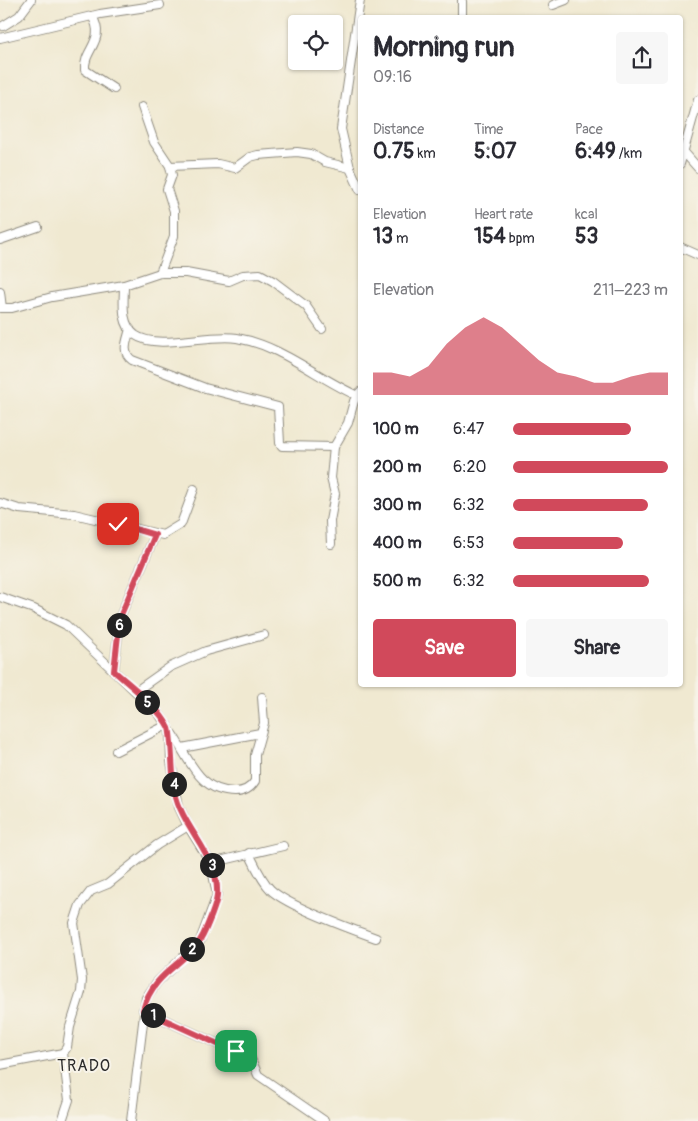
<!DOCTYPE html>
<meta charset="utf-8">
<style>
body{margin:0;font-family:Pangolin,sans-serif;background:#f7f7f7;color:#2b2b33;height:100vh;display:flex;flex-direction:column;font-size:19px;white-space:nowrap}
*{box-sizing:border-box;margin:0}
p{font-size:16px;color:#7c7c81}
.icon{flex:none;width:28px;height:28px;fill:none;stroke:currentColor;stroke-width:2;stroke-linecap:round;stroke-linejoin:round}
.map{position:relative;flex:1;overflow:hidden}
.drawer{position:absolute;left:358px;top:15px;width:325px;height:672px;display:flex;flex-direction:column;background:#fff;border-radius:5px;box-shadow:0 1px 4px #0004}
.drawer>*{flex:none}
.fabs{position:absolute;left:288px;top:15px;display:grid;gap:10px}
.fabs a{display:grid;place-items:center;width:55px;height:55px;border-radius:5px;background:#fff;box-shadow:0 1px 4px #0004;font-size:25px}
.pin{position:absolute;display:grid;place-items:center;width:42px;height:42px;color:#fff;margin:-21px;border-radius:10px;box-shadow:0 2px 8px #0006}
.km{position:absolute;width:25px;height:25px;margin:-12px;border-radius:50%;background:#222;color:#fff;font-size:14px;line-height:25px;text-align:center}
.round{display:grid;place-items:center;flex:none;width:52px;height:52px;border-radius:5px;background:#f7f7f7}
.head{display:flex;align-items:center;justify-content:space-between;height:85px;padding:0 15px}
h1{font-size:28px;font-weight:800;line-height:38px}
.stats{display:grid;grid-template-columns:repeat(3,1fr);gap:8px;height:85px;padding:5px 15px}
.stats div{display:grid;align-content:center}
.stats b{font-size:21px;font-weight:800}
.stats small{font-size:14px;font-weight:400}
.stats p{font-size:14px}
.chart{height:140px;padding:10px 15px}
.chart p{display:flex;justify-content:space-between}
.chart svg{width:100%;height:90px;margin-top:5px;fill:#d1495b;opacity:.7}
.cta{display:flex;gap:10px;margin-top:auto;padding:10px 15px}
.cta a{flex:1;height:58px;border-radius:5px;background:#d1495b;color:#fff;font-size:20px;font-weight:800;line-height:58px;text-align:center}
.cta a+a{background:#f7f7f7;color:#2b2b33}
ul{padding:0 15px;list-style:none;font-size:16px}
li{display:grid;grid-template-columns:80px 60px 1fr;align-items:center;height:38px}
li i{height:12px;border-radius:6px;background:#d1495b}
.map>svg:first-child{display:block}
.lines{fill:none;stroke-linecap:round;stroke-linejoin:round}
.minor-casing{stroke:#8e8a7e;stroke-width:10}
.minor{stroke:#fff;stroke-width:8}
.route-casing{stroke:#fff;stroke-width:10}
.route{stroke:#d1495b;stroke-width:6}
.labels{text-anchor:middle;stroke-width:4;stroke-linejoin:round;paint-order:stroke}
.quarter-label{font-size:16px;letter-spacing:1px;fill:#2b2b2b;stroke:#f7f3e8}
</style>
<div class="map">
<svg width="698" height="1121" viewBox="0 0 698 1121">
<rect width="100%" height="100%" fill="#f7f3e8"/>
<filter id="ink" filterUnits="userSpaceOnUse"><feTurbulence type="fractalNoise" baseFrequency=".02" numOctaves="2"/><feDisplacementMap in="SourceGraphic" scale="10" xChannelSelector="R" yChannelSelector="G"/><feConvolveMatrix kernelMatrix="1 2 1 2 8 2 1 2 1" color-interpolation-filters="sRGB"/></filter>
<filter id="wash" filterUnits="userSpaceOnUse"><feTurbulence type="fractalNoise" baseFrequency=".0096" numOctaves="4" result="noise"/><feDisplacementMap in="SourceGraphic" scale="20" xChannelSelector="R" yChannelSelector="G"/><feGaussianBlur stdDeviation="1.12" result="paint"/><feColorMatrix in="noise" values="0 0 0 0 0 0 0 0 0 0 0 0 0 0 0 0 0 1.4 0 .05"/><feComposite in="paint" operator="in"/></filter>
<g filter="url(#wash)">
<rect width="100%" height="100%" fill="#f0e9d1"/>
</g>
<g filter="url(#ink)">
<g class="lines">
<g class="minor-casing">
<g id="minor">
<polyline points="360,0 341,129 350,168 360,190"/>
<polyline points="462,0 462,18"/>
<polyline points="553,5 566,0"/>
<path d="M92,16C107,41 83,49 85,70L114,89"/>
<polyline points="3,26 19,16 31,0"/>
<polyline points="0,38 100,14 160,5"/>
<polyline points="142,107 154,142 170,166 172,175 167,189 174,211 174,236 160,273"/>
<polyline points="683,151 698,168"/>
<polyline points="680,164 698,100"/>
<polyline points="170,166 218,164 235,168 250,157 258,155 297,152 311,154 325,162 350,168"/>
<polyline points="0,240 38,227"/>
<polyline points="680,247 698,255"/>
<path d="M124,285C124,302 120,323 135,335C158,351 208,333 237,338C283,346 318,379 360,397"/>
<polyline points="0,292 2,308"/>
<polyline points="0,308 12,308 52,297 124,285 160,273 186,273 229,281 243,275 260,274 273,281 306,306 322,329"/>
<path d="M130,329C127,341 121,352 132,360L205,388L278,407L280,443L282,446L334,447L348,423L354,401L360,392"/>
<polyline points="0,503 19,509 74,514 163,535 181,524 194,489"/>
<polyline points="331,544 330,521 335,494 331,478 334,447"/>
<polyline points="0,597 34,609 66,625 160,715 170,731 171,761 179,807 188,826 211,863 217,895 200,941 157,982 146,998 131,1121"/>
<polyline points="114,671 120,617 155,535"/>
<polyline points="136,691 170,667 206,651 264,635"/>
<path d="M170,731C189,756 197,792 235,792C244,792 250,789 255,781V755L264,723L262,697"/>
<polyline points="182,748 260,733"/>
<polyline points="116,751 167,725"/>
<path d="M249,853C255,865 261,880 271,890C289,907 351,929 376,938"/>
<polyline points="211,863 283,846"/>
<polyline points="143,1010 231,1050 248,1052 258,1075 325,1121"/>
<polyline points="0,1065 63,1053"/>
<polyline points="62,1121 69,1100 63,1053 67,1047 70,1027 81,992 82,980 74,923 80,905 91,891 108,884 157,845 188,826"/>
</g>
</g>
<use href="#minor" class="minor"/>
</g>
</g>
<g class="lines" filter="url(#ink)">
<g class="route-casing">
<path id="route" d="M118,524L155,535L120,617L114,671C132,687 158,706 169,728C172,736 172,779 175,792C182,829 220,856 217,896C216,907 209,921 205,931C192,963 154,968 143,1010L231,1050L236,1051"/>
</g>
<use href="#route" class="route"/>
</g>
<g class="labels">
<g class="quarter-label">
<text x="84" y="1071">TRADO</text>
</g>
</g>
</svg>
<div class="fabs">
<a><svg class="icon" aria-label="locate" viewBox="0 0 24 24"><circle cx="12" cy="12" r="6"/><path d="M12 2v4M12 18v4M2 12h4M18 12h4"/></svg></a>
</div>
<div class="pin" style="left:236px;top:1051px;background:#1e9e55"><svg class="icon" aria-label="arrive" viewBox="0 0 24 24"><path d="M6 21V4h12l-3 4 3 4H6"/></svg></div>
<div class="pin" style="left:118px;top:524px;background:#d93025"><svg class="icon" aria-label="check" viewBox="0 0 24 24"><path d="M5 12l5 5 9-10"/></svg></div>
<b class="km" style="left:153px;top:1015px">1</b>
<b class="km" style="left:192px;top:949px">2</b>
<b class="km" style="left:212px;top:865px">3</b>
<b class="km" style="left:174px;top:784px">4</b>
<b class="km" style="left:147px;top:702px">5</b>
<b class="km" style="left:119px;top:625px">6</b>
<section class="drawer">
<div class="head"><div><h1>Morning run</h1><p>09:16</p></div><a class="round"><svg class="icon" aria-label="share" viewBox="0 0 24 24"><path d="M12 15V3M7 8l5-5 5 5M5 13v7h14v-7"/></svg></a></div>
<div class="stats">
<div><p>Distance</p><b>0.75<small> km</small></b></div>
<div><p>Time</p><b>5:07</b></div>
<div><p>Pace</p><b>6:49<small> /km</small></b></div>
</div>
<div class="stats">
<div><p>Elevation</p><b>13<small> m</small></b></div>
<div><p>Heart rate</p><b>154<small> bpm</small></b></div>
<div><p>kcal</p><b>53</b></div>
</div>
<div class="chart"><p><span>Elevation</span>211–223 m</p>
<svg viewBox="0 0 160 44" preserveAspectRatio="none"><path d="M0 44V33L10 33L20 35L30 30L40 19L50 11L60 6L70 11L80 19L90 27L100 33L110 35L120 38L130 38L140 35L150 33L160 33V44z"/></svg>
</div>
<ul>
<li><b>100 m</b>6:47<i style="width:76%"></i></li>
<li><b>200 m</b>6:20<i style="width:100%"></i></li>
<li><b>300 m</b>6:32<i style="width:87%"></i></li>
<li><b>400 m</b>6:53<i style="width:71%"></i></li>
<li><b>500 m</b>6:32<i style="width:88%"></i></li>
</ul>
<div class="cta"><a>Save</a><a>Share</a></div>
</section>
</div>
